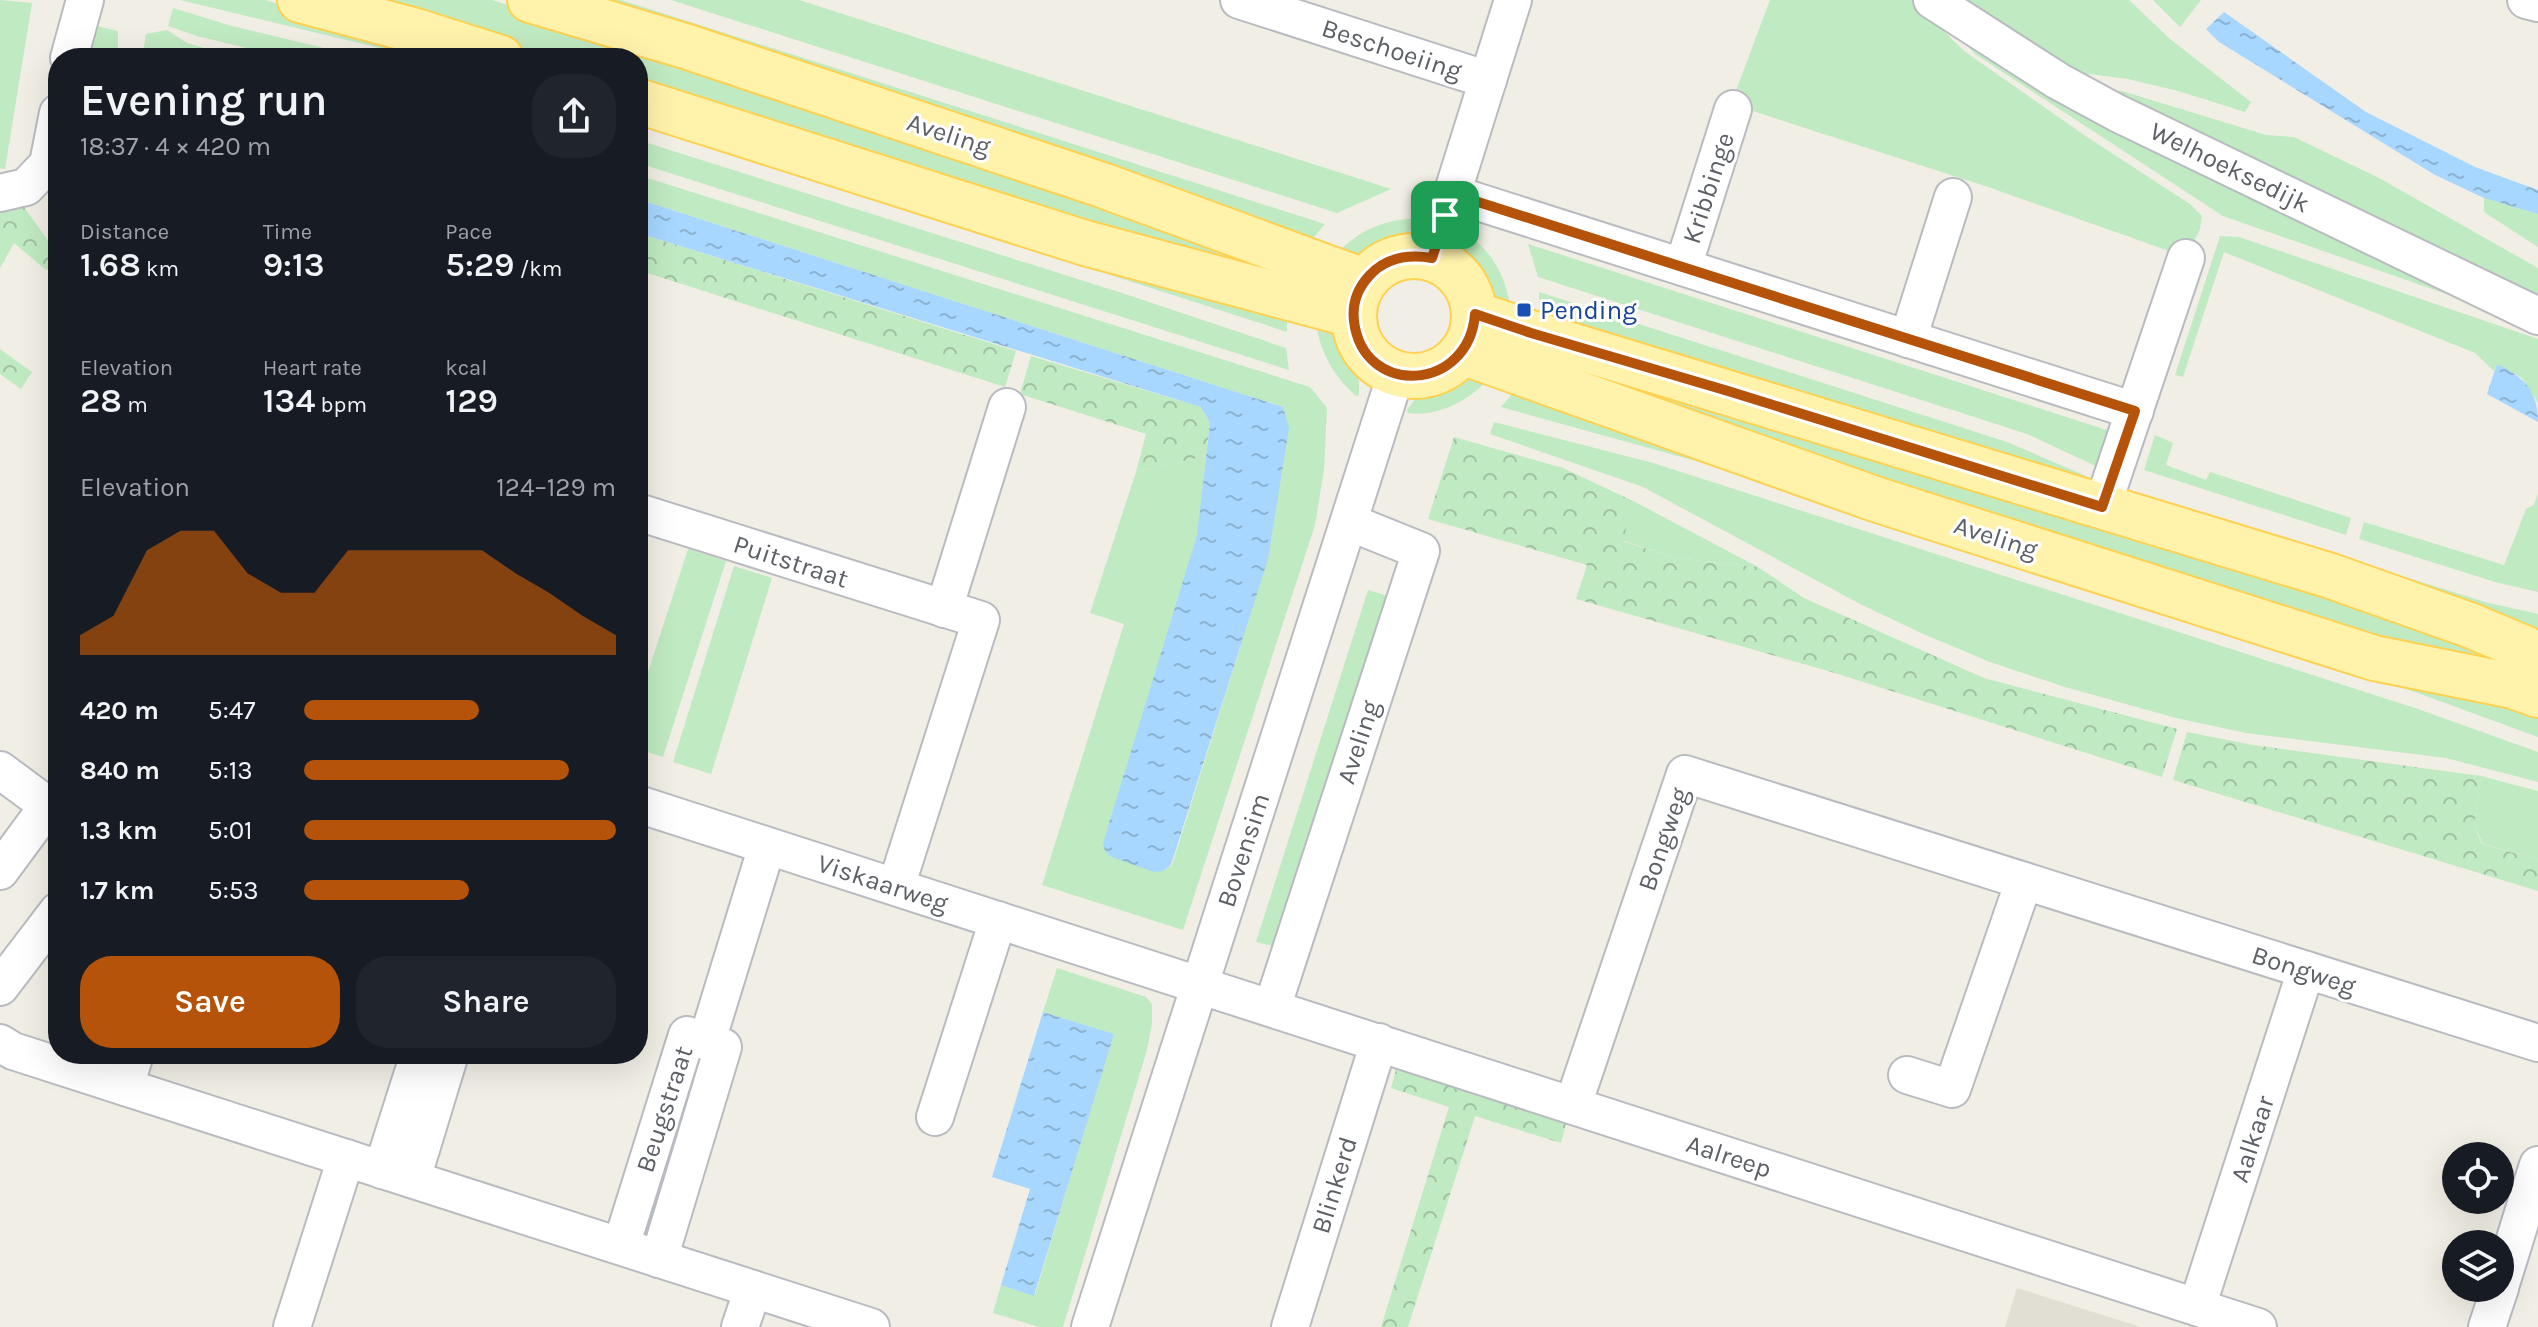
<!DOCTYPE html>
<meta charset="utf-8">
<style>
body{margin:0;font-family:Karla,sans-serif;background:#20242c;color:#f1f3f6;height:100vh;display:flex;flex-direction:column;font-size:30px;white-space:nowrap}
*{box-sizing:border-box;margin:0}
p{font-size:26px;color:#9ea1a6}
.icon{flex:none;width:44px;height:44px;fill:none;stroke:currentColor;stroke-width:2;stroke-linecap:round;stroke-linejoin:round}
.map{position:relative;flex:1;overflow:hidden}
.sheet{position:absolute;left:48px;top:48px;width:600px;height:1016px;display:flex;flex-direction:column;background:#171b24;border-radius:32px;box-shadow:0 8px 32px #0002}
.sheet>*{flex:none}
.tools{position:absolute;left:2442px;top:1142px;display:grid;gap:16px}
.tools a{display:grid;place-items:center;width:72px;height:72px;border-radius:50%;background:#171b24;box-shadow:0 8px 32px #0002;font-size:40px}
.pin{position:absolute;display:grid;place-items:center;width:68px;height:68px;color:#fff;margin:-34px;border-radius:16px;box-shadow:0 4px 12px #0006}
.round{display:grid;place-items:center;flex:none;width:84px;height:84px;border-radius:32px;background:#20242c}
.summary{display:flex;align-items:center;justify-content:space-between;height:136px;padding:0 32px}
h1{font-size:44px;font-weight:600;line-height:60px}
.stats{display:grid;grid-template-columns:repeat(3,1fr);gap:12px;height:136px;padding:8px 32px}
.stats div{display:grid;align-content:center}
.stats b{font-size:34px;font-weight:600}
.stats small{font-size:22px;font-weight:400}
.stats p{font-size:22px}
.chart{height:224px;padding:16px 32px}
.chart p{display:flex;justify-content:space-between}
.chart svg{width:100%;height:144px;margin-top:8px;fill:#b45309;opacity:.7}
.button{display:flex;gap:16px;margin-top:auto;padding:16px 32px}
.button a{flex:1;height:92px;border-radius:32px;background:#b45309;color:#fff;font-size:32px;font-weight:600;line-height:92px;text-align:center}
.button a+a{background:#20242c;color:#f1f3f6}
ul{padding:0 32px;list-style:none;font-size:26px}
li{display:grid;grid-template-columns:128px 96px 1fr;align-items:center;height:60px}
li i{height:20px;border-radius:10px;background:#b45309}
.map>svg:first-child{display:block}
.education{fill:#e1ded4}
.green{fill:#c0eac1}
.forest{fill:url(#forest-crowns)}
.water{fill:url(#water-ripples)}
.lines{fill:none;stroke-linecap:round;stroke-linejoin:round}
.minor-casing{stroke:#b8bbc0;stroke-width:40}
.major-casing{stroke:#ffd151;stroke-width:48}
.minor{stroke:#fff;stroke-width:36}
.major{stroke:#fff3ac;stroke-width:44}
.route-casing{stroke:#fff;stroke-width:16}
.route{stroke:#b45309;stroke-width:10}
.transit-dot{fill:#1a4fb4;stroke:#fff;stroke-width:3}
.labels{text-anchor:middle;stroke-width:6;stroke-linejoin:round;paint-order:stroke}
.street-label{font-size:26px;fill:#5d6167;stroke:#fff}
.transit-label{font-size:26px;fill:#164399;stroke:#fff;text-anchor:start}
</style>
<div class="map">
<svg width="2538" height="1327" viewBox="0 0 2538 1327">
<defs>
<pattern id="forest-crowns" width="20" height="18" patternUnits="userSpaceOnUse" patternTransform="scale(2)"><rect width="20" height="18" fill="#c0eac1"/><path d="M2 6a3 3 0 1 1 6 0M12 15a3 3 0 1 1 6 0" fill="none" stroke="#9fc1a1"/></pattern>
<pattern id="water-ripples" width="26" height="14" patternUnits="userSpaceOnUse" patternTransform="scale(2)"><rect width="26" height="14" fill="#a7d7ff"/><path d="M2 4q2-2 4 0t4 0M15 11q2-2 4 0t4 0" fill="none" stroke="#8bb2d2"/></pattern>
</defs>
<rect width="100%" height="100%" fill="#f1eee5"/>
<polygon class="education" points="2017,1288 2141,1327 2005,1327"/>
<g class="green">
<polygon points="0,0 32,3 5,169 0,168"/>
<polygon points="180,0 265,0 462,58 421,58"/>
<polygon points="339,0 492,0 1294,267 1288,287 638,92 638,58 533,58"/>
<polygon points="561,0 621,0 1325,224 1304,249"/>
<polygon points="671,0 799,0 1391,189 1337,213"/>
<polygon points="1770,0 1912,0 1964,51 2087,137 2190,204 2202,216 2200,229 2186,257 1988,187 1731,104"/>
<polygon points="1956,0 2129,0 2170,39 2251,102 2245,112 2178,91 2128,79 2089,74 2066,76"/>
<polygon points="2153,0 2201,0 2180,27"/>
<polygon points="173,8 232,26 365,58 288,58 197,36 168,26"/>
<polygon points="96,26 118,31 118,58 88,58"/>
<polygon points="167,30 187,43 239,58 142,58 146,34"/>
<polygon points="1955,32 2538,326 2223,216 1975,54"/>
<polygon points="2082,89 2122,91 2266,135 2294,137 2379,178 2538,268 2538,311"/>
<polygon points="638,124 1287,316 1287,332 1201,304"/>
<polygon points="638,140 1128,295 1286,348 1289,370 638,163"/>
<polygon points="638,175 1310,387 1327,408 1324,470 1315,525 1183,930 1042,885 1124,624 1090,613 1136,472 1206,456 1163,871 1172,865 1240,648 1283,407 638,199"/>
<polygon points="2484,198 2538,214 2538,247 2484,212"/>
<path d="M1422,218C1395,249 1379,264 1335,256C1359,228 1387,219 1422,218Z"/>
<path d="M1453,225C1492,247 1506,274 1512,316L1485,298L1467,266Z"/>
<polygon points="2220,236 2239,237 2538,339 2538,403 2522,378 2497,364 2494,371 2475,353 2224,252 2183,377 2175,375"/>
<polygon points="1528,244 2113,432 2100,468 2027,434 1538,277"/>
<polygon points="1539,292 2007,442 2086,476 2066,479 1539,316"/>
<path d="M1315,314C1322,318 1331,322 1338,327C1353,341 1361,376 1359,395L1356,396C1330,372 1318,348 1315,314Z"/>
<polygon points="1539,345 2538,665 2410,654 1617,397"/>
<path d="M1465,372L1488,380C1467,401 1439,417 1408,413L1407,410L1418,395L1428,389Z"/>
<polygon points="1522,383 2538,704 2538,737 2415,692 1703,463 1501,407"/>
<polygon points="1494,422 1653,463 2415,708 2538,752 2538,782 2446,758 2246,733 2176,718 2065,687 1990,662 1921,633 1860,604 1643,487 1490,434"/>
<polygon points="2155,435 2173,443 2166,465 2206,480 2210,472 2351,518 2346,535 2144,470"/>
<polygon points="2538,493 2538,592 2495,582 2359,539 2364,522 2504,565 2526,509 2534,505"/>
<polygon points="2141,494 2485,602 2538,614 2538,643 2157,510"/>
<polygon points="1633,501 1758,567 1675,558 1622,540"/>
<polygon points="688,549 726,561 663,757 638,749 638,703"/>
<polygon points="734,566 772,578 711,774 673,762"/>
<polygon points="1368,590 1391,597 1280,948 1256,942"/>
<polygon points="2481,776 2538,791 2538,860 2483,844 2474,825"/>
<polygon points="1057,968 1146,997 1152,1004 1152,1024 1147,1050 1063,1327 1039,1327 993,1313 1001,1285 1035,1295 1113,1034 1043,1012"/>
</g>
<g class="forest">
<polygon points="21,203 58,254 58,265 46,270 14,243 0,268 0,209"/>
<polygon points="638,233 1016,351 1005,387 638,270"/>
<polygon points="0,349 32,372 21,389 0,374"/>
<polygon points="1031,356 1201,407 1210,423 1206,456 1136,472 1146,434 1020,394"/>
<polygon points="1454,437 1563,468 1633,501 1623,541 1675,558 1758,567 1804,598 1984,678 2177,729 2162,777 1835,673 1576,599 1587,565 1428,519"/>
<polygon points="2187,732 2253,745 2481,776 2474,825 2482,844 2538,860 2538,891 2173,780"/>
<polygon points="1397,1066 1567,1120 1561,1143 1475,1116 1408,1327 1381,1327 1449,1107 1391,1088"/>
</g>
<g class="water">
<polygon points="2224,12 2366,112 2475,167 2538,190 2538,214 2484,198 2435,175 2219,42 2206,29"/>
<polygon points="638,199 1283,407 1289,428 1268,559 1171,865 1163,871 1154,872 1112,857 1105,851 1103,843 1197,535 1210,423 1201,407 638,233"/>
<path d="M2497,364C2524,377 2538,391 2538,422L2487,394Z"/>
<polygon points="1043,1012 1114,1034 1034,1296 1001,1285 1030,1189 992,1177"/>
</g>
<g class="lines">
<g class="minor-casing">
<g id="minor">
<polyline points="1239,0 1488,80"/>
<polyline points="1932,0 2058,81 2117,113 2538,316"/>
<polyline points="2526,0 2538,3"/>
<polyline points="69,58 85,0"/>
<polyline points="0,193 26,187 48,164 58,113"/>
<polyline points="1453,194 2135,411"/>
<polyline points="1432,258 1513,0"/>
<polyline points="1683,267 1733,109"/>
<polyline points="1908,339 1953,197"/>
<polyline points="2102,507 2186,258"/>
<polyline points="638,512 981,620 896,887"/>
<polyline points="944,609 1007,407"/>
<polyline points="0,770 58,813"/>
<polyline points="638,804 2258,1327"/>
<polyline points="0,871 48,806"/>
<polyline points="0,987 58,911"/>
<polyline points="1272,1008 1421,551 1349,522"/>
<polyline points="707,1041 767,846"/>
<polyline points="0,1043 13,1051 871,1327"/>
<polyline points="1907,1075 1952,1089 2024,881"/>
<polyline points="125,1087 135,1054"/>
<polyline points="1573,1105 1685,774 2538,1043"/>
<polyline points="935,1117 998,920"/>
<polyline points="382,1170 419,1054"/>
<polyline points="412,1179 450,1054"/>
<polyline points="621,1246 687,1035 723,1047 659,1259"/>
<polyline points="2500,1287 2538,1165"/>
<polyline points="2197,1307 2306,970"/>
<polyline points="292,1327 346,1158"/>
<polyline points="740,1327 753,1289"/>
<polyline points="1090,1327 1396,374"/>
<polyline points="1290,1327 1379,1042"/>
<polyline points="2487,1327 2500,1288"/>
</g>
</g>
<g class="major-casing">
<g id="major">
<polyline points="300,0 416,31 501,58"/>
<polyline points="530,0 688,47 1102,185 1364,281"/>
<polyline points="638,101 1085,243 1353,315"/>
<circle cx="1414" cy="316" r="60"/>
<polyline points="1475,314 1531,333 2331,576 2472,626 2538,654"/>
<polyline points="1462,352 1875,499 2374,658 2513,686 2538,695"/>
</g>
</g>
<use href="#minor" class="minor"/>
<use href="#major" class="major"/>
</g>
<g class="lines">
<g class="route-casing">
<path id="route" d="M1453,194L2135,411L2102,507L1728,391L1531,333L1475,314C1469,392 1363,398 1354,321C1352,304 1358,288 1369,276C1386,257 1408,254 1432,258Z"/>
</g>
<use href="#route" class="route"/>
</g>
<rect class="transit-dot" x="1516" y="302" width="16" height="16" rx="4"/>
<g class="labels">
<g class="street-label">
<text transform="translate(1392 49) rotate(18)" y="9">Beschoeiing</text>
<text transform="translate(949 134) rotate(18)" y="9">Aveling</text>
<text transform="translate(2230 167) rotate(26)" y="9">Welhoeksedijk</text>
<text transform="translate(1708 188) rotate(-72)" y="9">Kribbinge</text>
<text transform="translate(1996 537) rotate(18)" y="9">Aveling</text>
<text transform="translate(791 561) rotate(18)" y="9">Puitstraat</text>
<text transform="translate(1358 742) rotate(-72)" y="9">Aveling</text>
<text transform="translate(1663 839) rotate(-71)" y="9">Bongweg</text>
<text transform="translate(1243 850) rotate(-72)" y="9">Bovensim</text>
<text transform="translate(883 883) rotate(18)" y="9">Viskaarweg</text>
<text transform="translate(2304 970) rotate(18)" y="9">Bongweg</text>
<text transform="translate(664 1109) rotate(-72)" y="9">Beugstraat</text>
<text transform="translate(2252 1139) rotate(-72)" y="9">Aalkaar</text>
<text transform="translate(1729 1156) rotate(18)" y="9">Aalreep</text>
<text transform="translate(1334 1185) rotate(-73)" y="9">Blinkerd</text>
</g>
<g class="transit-label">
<text x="1540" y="319">Pending</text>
</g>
</g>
</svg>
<div class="tools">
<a><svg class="icon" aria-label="locate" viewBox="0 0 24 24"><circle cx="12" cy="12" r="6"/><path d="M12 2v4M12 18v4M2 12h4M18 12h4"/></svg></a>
<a><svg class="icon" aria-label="layers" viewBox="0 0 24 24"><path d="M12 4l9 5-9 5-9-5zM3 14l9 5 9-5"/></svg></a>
</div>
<div class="pin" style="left:1445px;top:215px;background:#1e9e55"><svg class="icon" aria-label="arrive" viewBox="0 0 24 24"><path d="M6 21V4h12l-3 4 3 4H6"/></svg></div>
<section class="sheet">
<div class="summary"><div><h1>Evening run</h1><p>18:37 · 4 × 420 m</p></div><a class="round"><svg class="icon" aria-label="share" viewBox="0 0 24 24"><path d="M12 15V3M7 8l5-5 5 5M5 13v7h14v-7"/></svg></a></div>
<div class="stats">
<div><p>Distance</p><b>1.68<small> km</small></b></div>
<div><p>Time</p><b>9:13</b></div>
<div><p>Pace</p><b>5:29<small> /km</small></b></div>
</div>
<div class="stats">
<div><p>Elevation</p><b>28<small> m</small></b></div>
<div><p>Heart rate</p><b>134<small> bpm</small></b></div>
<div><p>kcal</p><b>129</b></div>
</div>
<div class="chart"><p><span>Elevation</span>124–129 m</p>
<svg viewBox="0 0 160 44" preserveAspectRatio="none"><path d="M0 44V38L10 32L20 12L30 6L40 6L50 19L60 25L70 25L80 12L90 12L100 12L110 12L120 12L130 19L140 25L150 32L160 38V44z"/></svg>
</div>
<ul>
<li><b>420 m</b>5:47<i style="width:56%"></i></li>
<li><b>840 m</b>5:13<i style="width:85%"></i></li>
<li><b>1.3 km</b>5:01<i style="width:100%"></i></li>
<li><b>1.7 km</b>5:53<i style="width:53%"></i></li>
</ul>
<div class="button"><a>Save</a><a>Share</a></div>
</section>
</div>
